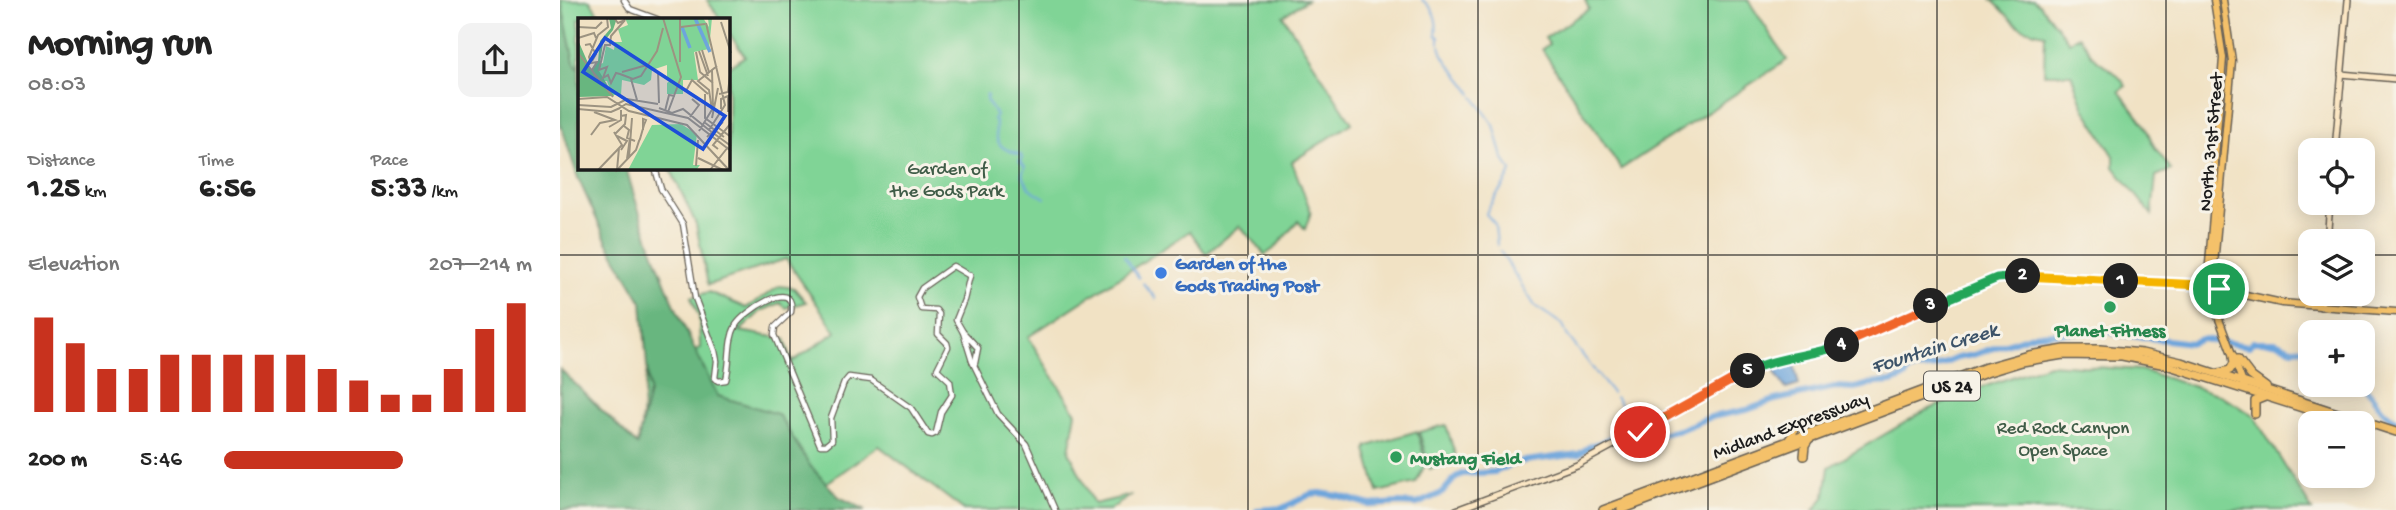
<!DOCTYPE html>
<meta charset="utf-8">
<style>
body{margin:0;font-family:"Gochi Hand",sans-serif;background:#f2f2f2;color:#222;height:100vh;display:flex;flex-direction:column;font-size:26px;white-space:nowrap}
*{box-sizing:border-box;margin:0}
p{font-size:23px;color:#767676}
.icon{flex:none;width:38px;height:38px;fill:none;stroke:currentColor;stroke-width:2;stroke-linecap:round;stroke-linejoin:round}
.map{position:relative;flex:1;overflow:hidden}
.panel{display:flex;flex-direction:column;background:#fff;width:560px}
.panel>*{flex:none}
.fabs{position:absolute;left:1738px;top:138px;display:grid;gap:14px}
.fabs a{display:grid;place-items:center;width:77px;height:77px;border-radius:14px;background:#fff;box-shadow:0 4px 18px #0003;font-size:35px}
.pin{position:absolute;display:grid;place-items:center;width:60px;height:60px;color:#fff;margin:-30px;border:4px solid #fff;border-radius:50%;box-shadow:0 2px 7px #0007}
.km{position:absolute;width:35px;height:35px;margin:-18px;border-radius:50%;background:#222;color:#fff;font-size:19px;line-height:35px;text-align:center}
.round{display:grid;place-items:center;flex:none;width:74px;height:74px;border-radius:14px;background:#f2f2f2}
.overview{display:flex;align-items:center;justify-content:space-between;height:119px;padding:0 28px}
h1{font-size:38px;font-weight:800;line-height:52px}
.stats{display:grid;grid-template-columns:repeat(3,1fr);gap:10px;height:119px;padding:7px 28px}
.stats div{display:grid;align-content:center}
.stats b{font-size:30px;font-weight:800}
.stats small{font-size:19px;font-weight:400}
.stats p{font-size:19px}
.chart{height:196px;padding:14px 28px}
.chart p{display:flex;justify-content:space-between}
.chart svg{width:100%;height:126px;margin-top:7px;stroke:#c8321e;stroke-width:6}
ul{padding:0 28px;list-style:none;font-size:23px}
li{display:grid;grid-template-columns:112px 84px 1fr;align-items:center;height:52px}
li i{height:18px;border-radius:9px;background:#c8321e}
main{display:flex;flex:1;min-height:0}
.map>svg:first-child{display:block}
.green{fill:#80d496;stroke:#4e7859;stroke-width:2}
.forest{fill:#68b67f;stroke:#42694e;stroke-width:2}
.water{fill:#6da5dc;stroke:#44607c;stroke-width:2}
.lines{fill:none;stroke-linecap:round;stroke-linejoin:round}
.stream{stroke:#6da5dc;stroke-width:2}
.river{stroke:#6da5dc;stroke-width:6}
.tertiary-casing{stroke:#676157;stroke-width:7}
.secondary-casing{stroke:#676157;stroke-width:8}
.primary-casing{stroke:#676157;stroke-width:9}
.trunk-casing{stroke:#676157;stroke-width:10}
.tertiary{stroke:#fff;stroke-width:4.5}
.secondary{stroke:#fbe6c3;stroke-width:5}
.primary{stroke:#f4c16a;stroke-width:6}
.trunk{stroke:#f4c16a;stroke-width:7}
.split-1-casing{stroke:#fff;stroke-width:14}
.split-2-casing{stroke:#fff;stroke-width:14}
.split-3-casing{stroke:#fff;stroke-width:14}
.split-4-casing{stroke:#fff;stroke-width:14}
.split-5-casing{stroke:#fff;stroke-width:14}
.split-6-casing{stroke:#fff;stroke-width:14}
.split-7-casing{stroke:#fff;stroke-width:14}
.split-1{stroke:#f5b400;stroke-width:9}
.split-2{stroke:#f5b400;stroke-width:9}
.split-3{stroke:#22a559;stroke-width:9}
.split-4{stroke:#f0652b;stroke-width:9}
.split-5{stroke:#22a559;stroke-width:9}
.split-6{stroke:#f0652b;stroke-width:9}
.split-7{stroke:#22a559;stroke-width:9}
.grid{fill:none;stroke:#1c1c1c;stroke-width:2;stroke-opacity:0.55}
.shop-dot{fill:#3f7fe0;stroke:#f7f3e8;stroke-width:2.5}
.leisure-dot{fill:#2e9e5b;stroke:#f7f3e8;stroke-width:2.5}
.labels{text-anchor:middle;stroke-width:6;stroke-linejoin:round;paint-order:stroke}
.shield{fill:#f7f3e8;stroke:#5e5c59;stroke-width:2}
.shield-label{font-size:18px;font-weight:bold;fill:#1c1c1c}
.street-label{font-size:19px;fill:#1c1c1c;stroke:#f7f3e8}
.park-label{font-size:19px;fill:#3f5c47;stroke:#f7f3e8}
.shop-label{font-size:19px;font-weight:bold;fill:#366cbe;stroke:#f7f3e8;text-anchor:start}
.leisure-label{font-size:19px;font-weight:bold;fill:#27864d;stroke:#f7f3e8}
.water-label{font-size:21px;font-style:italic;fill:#3c5369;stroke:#f7f3e8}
.inset-river{fill:none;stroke:#6da5dc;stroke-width:3.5}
.inset-road{fill:none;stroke:#9c9381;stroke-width:2}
.view{fill:#1d4ed8;fill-opacity:0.15;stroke:#1d4ed8;stroke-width:3.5}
.inset-edge{fill:none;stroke:#1c1c1c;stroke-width:3.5}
</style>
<main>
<section class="panel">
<div class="overview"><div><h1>Morning run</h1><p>08:03</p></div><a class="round"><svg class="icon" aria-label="share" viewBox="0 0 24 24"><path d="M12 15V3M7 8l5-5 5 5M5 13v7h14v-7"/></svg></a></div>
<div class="stats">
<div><p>Distance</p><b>1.25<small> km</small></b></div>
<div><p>Time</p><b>6:56</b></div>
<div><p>Pace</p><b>5:33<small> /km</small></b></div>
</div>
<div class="chart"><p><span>Elevation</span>207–214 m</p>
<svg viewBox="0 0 160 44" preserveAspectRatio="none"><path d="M5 44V11M15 44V20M25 44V29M35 44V29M45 44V24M55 44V24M65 44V24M75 44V24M85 44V24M95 44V29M105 44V33M115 44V38M125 44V38M135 44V29M145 44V15M155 44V6"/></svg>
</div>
<ul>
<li><b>200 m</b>5:46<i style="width:58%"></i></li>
</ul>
</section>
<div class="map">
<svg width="1836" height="510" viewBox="0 0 1836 510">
<rect width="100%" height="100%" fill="#f7f3e8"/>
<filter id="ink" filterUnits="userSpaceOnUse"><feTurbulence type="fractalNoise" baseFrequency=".0143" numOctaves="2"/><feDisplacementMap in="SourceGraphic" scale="14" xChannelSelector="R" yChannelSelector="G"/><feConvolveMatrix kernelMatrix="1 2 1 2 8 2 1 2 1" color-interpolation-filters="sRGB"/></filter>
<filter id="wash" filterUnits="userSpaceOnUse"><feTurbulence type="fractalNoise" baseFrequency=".00686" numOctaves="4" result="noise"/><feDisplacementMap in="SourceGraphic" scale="28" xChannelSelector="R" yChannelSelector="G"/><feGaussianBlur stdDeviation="1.57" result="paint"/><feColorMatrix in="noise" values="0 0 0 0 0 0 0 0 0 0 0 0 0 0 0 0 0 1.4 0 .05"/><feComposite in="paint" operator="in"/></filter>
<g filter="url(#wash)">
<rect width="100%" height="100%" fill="#f1e2c4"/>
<g class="green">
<polygon points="0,0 30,0 42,19 19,19 19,115"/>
<polygon points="147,0 747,0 723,16 792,123 732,162 751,212 745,229 738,221 715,248 705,255 680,226 646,254 630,231 468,337 516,413 509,451 534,504 572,495 549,510 404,510 319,446 258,489 154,461 81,426 87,368 140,348 139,317 131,297 149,292 186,308 220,286 234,288 246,302 226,308 220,303 201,311 180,331 225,339 232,362 276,332 226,259 148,285 136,224 110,168 168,168 168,68 185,56 168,32 168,19 160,19"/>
<polygon points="1025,0 1188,0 1227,60 1061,169 982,49 989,44 985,38 1029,9"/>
<path d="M1432,0H1473L1480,5L1509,42L1518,36C1524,42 1531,55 1536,59C1549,69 1556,71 1566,86L1559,91L1584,124L1594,146L1611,170L1596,176L1592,215L1554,167V156L1524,108L1511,74H1484L1485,34C1449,27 1457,22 1432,0Z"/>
<polygon points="1489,364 1581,370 1660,395 1693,415 1752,510 1254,510 1265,496 1269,467 1363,412 1412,391"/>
<polygon points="886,425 897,461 870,469 859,432"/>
<polygon points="857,431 866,463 856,483 818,492 806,450 808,446"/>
</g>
<path class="forest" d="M1,0L14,62L19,69V168H66C88,247 120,323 158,396L218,414L251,467L279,497L306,510H0V369L77,445L89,392L82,302L47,242L18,178L0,122Z"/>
<polygon class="water" points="1234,364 1239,385 1226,389 1215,372 1218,367"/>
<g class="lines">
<g class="stream">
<path d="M862,0C874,8 878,21 876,35L879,37V43"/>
<polyline points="1659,0 1667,60 1659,153"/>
<path d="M880,46C884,65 903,76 912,94"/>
<path d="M427,94L426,100L436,115L433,119L436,123C434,145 441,149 461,155L462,159L459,161L465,167L462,174L469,188L485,198"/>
<path d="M914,97L934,125L943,158L951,170C948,186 931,197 926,214L935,224L937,245"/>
<polyline points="940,251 975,306 1003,325 1007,335 1052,393"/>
<polyline points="564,256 579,278"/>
<polyline points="583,283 596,299"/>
<polyline points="1055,397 1073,422 1073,428"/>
</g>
<g class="river">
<path d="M1802,385C1814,396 1822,415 1836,420"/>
<polyline points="697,510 723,508 751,494 760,493 779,496 810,505 839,503 857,504 882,493 896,477 902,474 935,472 957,462 1019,454 1032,445 1042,442 1071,427 1097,435 1119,430 1151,417 1187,410 1215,400 1275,387 1294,388 1316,383 1332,382 1345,377 1349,370 1376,367 1397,358 1413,355 1475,334 1547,331 1556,334 1632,343 1641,339 1689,346 1692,342 1715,342 1732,349 1750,348"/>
</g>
</g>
</g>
<g filter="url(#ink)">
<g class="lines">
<g class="tertiary-casing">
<g id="tertiary">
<polyline points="64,0 70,9 97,19"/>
<path d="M95,168L101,189L123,224L135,298L155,351L157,361L155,378L158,381L166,380C171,362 167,342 176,325C183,313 236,275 231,312L215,327L214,335L260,445H266L272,440L271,418L284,383L289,377L311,380L351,408L368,434L372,435L376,433L381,412L392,395L390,381L377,369L388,347L387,343L378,334L379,314L376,310L361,309L357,297L362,288L393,266L410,276"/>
<polyline points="410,275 404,300 396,320 403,332 418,348 415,363"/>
<polyline points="403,332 412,361 438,414 466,444 495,510"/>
</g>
</g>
<g class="secondary-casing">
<g id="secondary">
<polyline points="1781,74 1836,79"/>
<polyline points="1775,150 1788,0"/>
<polyline points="1767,242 1770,203"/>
<polyline points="1761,307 1762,294"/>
<polyline points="896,510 1017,465 1205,363 1262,352 1282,345 1437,278 1457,275 1647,287"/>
</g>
</g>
<g class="primary-casing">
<g id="primary">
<polyline points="1654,0 1663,58 1655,157 1655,192 1647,287 1684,386"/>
<polyline points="1649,287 1722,303 1836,312"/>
<polyline points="1654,294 1652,288 1672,61 1663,0"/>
<polyline points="1659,307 1661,300 1672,292"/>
</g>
</g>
<g class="trunk-casing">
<g id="trunk">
<polyline points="1678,359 1691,376 1706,387"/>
<polyline points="1659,373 1670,370 1674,363 1673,356"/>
<polyline points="1695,414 1695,401 1705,397"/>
<polyline points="1228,441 1233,434 1234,426"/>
<polyline points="1244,456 1245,446 1249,440"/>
<polyline points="1043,510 1426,367 1469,355 1505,349 1540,349 1582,353 1621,362 1836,432"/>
<polyline points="1061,510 1426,373 1462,362 1503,355 1562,356 1606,365 1793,424"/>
</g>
</g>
<use href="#tertiary" class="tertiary"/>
<use href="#secondary" class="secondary"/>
<use href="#primary" class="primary"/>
<use href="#trunk" class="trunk"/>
</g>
</g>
<g class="lines" filter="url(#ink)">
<g class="split-1-casing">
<polyline id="split-1" points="1561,281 1640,285 1659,289"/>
</g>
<g class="split-2-casing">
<polyline id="split-2" points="1463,276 1561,281"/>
</g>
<g class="split-3-casing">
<polyline id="split-3" points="1371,306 1437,278 1463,276"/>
</g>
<g class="split-4-casing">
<polyline id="split-4" points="1282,345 1371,306"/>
</g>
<g class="split-5-casing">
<path id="split-5" d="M1188,371C1218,357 1250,356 1282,345"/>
</g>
<g class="split-6-casing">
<polyline id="split-6" points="1102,419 1188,371"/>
</g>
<g class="split-7-casing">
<polyline id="split-7" points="1080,432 1102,419"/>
</g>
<use href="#split-1" class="split-1"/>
<use href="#split-2" class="split-2"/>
<use href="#split-3" class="split-3"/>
<use href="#split-4" class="split-4"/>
<use href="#split-5" class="split-5"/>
<use href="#split-6" class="split-6"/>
<use href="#split-7" class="split-7"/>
</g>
<path class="grid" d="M230,0V510M459,0V510M688,0V510M918,0V510M1148,0V510M1377,0V510M1606,0V510M0,255H1750M1802,255H1836"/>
<circle class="shop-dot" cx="601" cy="273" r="7"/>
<g class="leisure-dot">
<circle cx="1550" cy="307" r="7"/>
<circle cx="836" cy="457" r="7"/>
</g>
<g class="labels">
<rect class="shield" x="1364" y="371.5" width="56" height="29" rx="5"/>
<g class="shield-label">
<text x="1392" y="392">US 24</text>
</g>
<g class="street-label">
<text transform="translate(1649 142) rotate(-85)" y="7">North 31st Street</text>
<text transform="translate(1230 424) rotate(-20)" y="7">Midland Expressway</text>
</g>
<g class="park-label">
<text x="387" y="174">Garden of<tspan x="387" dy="22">the Gods Park</tspan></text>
<text x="1503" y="433">Red Rock Canyon<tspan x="1503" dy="22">Open Space</tspan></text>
</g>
<g class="shop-label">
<text x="615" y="269">Garden of the<tspan x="615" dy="22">Gods Trading Post</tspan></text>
</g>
<g class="leisure-label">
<text x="1550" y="336">Planet Fitness</text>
<text x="850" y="464" text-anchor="start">Mustang Field</text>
</g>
<g class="water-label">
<text transform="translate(1374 347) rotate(-17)" y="7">Fountain Creek</text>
</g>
</g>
<g transform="translate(18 18)">
<rect width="152" height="152" fill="#f1e2c4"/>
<path d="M47,0H125L131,9L130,0H134L131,31L116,34L120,62H105V76H89V65L94,61L89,62V47L74,52L73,62L66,67L44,62L43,77H34L29,63H23L17,48L25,45L28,28L36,32L37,24H44L40,11L50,7ZM103,106L119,116L115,147H122L119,151L50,152L74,107Z" fill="#80d496"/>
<path d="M31,0H39L35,12L25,25L21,53L36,78L0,79V22L13,52L20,43L22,23L33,10Z" fill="#68b67f"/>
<path class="inset-river" d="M117,0L132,34M104,9L112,30"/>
<path class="inset-road" d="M36,0L40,5L47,2L33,18L32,27H27L21,52L29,49L25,60L30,57L33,65L38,55L42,56M85,0L103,59L90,94M143,4L153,35M128,5L147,87L131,112M0,9L18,10L24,4M103,9L127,6M0,20L16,15L18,20M7,27L12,26L18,36L14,43M124,32L131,54M121,33L130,58M118,34L122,54L135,65M0,35L35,79M102,44V0M134,52L120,63L131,72L134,92M80,53L81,85M44,54L69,47M42,56L55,61L63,58L79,33L85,10M19,61L14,52L19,44L13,45L11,39L20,17L30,9L29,0M53,61L59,82M108,73L114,62L130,76M127,76V100L153,119M141,76L150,74L153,49M0,81L29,79L51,93L109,107L151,152M0,87L33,89L49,81L80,86M81,90L94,95L105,91L131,112M0,91L33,94L42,90M40,91L48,86L110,100L153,133M143,91V81L150,78V94M87,93L91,77L97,78M112,99L121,87L114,81M134,100L140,70M126,104L146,119M46,108L51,112L49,120L57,123M31,109L43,102V92M131,112L153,128M121,113L135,90L134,52L139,48M37,116L47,106L48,97L43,98M13,117L22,105L37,102L16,94M39,118L49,123L43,132M129,119L145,104M41,130L39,152L58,132L61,123L62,121L66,107L68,102L65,101V112M140,131L135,127L153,105M51,139L54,100M120,140L145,152M49,141L52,120M118,148L120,122M20,152L44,127L36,114M132,152L150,129"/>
<path class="view" d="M27,20L147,98L125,131L5,54Z"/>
<rect width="152" height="152" class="inset-edge"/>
</g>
</svg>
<div class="fabs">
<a><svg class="icon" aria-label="locate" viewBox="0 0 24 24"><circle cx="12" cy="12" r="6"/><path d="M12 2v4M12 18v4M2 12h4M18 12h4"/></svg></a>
<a><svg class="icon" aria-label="layers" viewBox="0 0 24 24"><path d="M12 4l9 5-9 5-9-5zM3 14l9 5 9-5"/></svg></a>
<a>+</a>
<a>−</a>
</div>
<div class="pin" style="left:1659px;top:289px;background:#1e9e55"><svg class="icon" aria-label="arrive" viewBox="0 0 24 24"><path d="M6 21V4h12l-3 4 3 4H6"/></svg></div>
<div class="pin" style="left:1080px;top:432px;background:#d93025"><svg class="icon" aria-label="check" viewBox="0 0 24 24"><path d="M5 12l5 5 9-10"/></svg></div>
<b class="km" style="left:1561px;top:281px">1</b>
<b class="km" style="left:1463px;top:276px">2</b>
<b class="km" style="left:1371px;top:306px">3</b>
<b class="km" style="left:1282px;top:345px">4</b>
<b class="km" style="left:1188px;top:371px">5</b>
</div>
</main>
